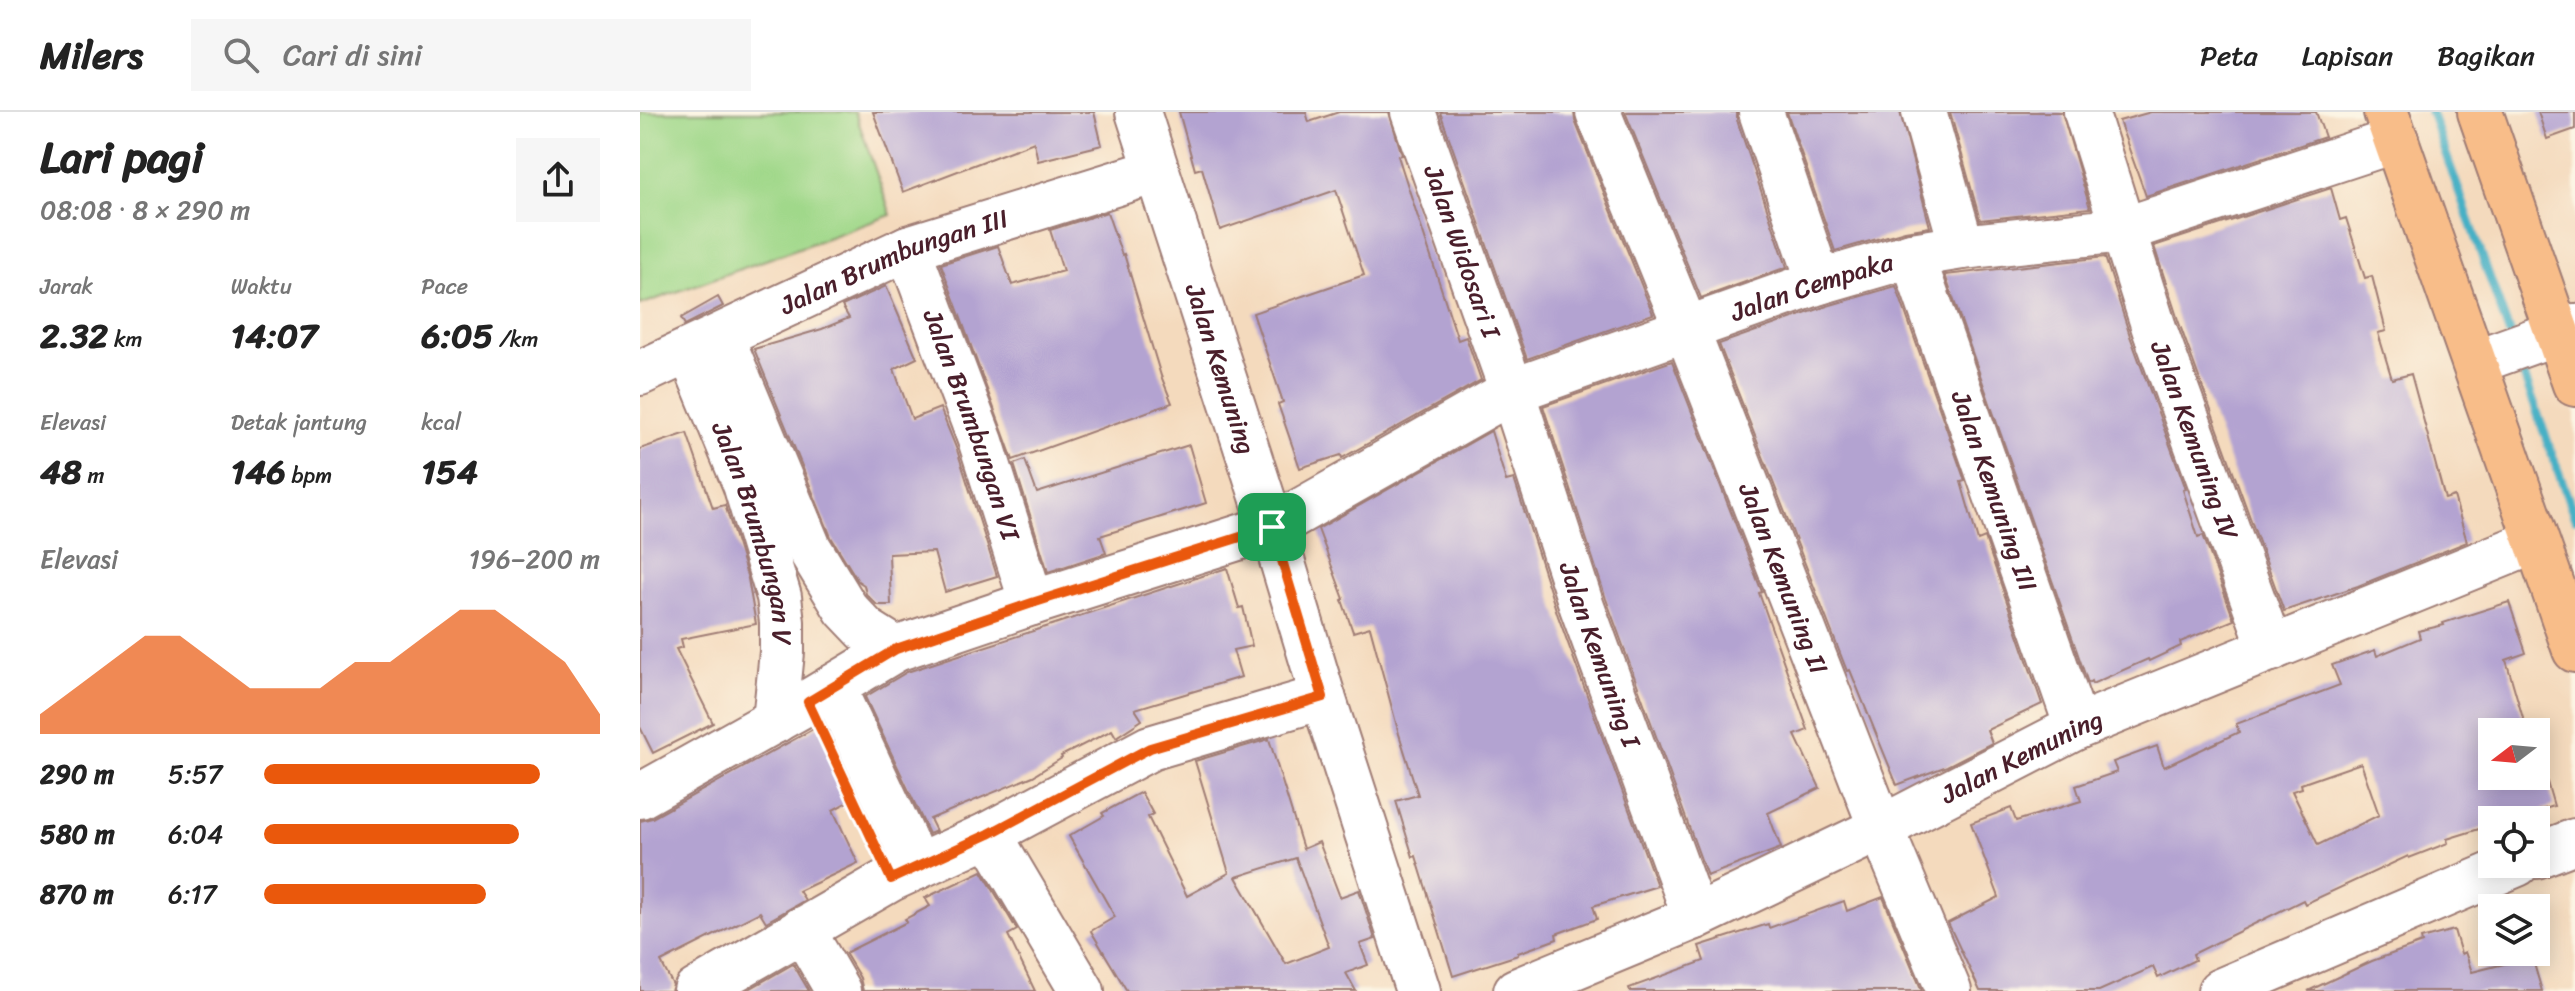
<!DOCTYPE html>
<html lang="id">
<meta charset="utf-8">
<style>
body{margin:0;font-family:Sriracha,sans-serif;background:#f6f6f6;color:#222;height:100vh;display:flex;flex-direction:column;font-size:30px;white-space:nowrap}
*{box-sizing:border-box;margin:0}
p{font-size:26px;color:#767676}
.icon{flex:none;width:44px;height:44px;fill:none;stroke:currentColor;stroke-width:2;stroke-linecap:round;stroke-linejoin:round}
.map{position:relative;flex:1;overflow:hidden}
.sheet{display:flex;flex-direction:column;background:#fff;width:640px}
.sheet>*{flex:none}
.needle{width:52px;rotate:254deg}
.buttons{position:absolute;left:1838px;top:606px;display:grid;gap:16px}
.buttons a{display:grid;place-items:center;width:72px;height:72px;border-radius:0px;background:#fff;box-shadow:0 4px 20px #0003;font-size:40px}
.pin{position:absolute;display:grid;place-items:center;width:68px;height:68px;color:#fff;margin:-34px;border-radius:16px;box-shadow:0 4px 12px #0006}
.round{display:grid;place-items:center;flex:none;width:84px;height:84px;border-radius:0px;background:#f6f6f6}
.head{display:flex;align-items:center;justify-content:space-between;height:136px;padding:0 40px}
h1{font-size:44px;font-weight:700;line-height:60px}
.figures{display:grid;grid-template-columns:repeat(3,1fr);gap:12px;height:136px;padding:8px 40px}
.figures div{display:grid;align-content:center}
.figures b{font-size:34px;font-weight:700}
.figures small{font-size:22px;font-weight:400}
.figures p{font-size:22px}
.chart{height:224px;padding:16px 40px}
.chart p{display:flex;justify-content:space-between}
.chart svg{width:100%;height:144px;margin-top:8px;fill:#ea580c;opacity:.7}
ul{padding:0 40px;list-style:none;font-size:26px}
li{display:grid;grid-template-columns:128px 96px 1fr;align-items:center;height:60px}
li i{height:20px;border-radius:10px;background:#ea580c}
header{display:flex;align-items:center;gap:48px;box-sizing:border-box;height:112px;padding:0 40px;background:#fff;border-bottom:2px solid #e0e0e0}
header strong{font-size:38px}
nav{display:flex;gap:44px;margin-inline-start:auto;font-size:28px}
.search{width:560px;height:72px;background:#f6f6f6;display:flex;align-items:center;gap:20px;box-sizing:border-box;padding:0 28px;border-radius:0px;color:#767676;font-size:30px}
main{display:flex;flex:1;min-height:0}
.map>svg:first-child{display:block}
.green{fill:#a0d88a;stroke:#757c5a;stroke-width:2}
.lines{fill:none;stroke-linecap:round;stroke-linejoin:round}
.stream{stroke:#47b0c5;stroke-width:9}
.building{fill:#b3a3d1;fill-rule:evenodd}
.minor-casing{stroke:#9f7c74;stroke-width:48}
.major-casing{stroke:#9f7c74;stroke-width:48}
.minor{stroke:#fff;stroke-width:44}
.major{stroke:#f8bd89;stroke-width:44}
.route-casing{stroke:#fff;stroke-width:16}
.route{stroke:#ea580c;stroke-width:10}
.labels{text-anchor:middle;stroke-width:6;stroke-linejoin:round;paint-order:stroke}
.street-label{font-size:26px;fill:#4a1f2b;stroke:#fcf5e5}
</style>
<header>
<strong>Milers</strong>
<div class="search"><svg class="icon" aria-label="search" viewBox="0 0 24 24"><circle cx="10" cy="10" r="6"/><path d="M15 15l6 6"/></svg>Cari di sini</div>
<nav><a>Peta</a><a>Lapisan</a><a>Bagikan</a></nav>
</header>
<main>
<section class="sheet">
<div class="head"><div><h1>Lari pagi</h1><p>08:08 · 8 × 290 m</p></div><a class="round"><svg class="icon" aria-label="share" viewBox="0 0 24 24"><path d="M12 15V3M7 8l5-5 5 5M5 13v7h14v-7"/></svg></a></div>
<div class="figures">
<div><p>Jarak</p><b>2.32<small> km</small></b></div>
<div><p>Waktu</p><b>14:07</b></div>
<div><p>Pace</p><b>6:05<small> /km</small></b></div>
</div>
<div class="figures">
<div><p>Elevasi</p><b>48<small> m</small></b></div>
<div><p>Detak jantung</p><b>146<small> bpm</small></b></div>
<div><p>kcal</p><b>154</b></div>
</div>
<div class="chart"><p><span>Elevasi</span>196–200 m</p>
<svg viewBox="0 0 160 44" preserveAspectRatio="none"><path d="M0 44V38L10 30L20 22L30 14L40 14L50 22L60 30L70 30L80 30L90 22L100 22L110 14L120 6L130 6L140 14L150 22L160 38V44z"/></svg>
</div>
<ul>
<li><b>290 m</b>5:57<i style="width:82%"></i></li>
<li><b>580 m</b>6:04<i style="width:76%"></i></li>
<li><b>870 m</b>6:17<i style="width:66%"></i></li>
</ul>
</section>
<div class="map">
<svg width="1935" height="879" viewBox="0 0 1935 879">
<rect width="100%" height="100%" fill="#fcf5e5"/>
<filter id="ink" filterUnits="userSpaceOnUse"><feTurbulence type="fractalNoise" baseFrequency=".0125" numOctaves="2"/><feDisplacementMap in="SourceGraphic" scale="16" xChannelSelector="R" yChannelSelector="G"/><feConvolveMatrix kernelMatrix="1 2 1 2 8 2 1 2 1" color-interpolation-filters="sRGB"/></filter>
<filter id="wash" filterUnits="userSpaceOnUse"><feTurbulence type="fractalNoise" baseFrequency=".006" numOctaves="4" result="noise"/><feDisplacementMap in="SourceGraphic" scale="32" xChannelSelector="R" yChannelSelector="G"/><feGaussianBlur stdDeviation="1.8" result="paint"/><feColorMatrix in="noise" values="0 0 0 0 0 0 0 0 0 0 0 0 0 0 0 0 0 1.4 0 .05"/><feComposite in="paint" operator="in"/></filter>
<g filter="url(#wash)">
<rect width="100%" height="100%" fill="#f4dabd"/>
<polygon class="green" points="0,0 215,0 251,103 0,193"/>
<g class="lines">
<g class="stream">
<polyline points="1791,0 1871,226"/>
<polyline points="1878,247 1935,406"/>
</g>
</g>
<g id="blocks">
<g class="building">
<polygon points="233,0 454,0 462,33 398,49 394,30 263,80"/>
<polygon points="539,0 666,0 669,10 699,0 749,0 762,43 758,44 818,228 826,225 841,268 702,346 701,343 660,356 638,292 643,290 613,201 724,163 696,78 580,118 562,56 555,58"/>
<polygon points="800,0 934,0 935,9 1013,202 887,247"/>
<polygon points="985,0 1097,0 1097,8 1147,155 1061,186"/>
<polygon points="1147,0 1260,0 1290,115 1265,119 1195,139"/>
<polygon points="1310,0 1422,0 1450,96 1340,108"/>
<polygon points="1511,0 1676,0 1685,25 1506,84 1479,9"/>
<polygon points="1898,0 1935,0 1935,17 1907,27"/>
<polygon points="1691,76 1700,108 1706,106 1725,166 1732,164 1746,219 1738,221 1752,267 1771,262 1805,387 1814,384 1827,430 1718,474 1644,499 1538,208 1514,134"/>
<polygon points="467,100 482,143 484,142 521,264 532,291 373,348 301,152 358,134 372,173 423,159 410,118"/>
<polygon points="1465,145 1490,224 1546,377 1543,378 1558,425 1563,423 1594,508 1540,530 1541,534 1509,549 1508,547 1452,572 1451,569 1448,571 1305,163"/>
<polygon points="246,174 277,246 254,257 272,307 300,296 317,338 357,464 305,480 294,440 249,442 251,493 237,493 226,482 224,473 218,469 191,425 114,237 182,217 209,206 202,194"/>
<polygon points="1256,174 1325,369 1321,370 1338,429 1345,426 1402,592 1347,618 1352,631 1307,654 1257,673 1210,558 1207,559 1079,232 1187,194"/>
<polygon points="78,185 83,194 45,213 41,206"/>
<polygon points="1032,249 1122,480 1119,481 1168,618 1155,623 1180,676 1128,701 1141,736 1067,764 966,487 903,294"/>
<polygon points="851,319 866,369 874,367 918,504 1017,774 953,794 957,807 916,822 917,827 878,841 878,843 813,864 776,744 773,745 756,689 778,683 759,622 730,515 713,520 702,488 704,487 678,417"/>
<polygon points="47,321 73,396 85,393 108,467 116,512 41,527 43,535 36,537 73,611 13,641 0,615 0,337"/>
<polygon points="549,333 566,391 460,424 466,441 408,460 374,352 385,348 397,381"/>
<polygon points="587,456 599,496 603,495 612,534 593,538 601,565 495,597 502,608 476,625 472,618 421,644 422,646 393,664 290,707 296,719 289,722 225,585 267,560"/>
<path d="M1869,490L1886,541L1866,548L1887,620H1852V664H1896L1897,636L1914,694L1869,708H1852V713L1807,727L1808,731L1769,746L1768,744L1665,792L1663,788L1553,842L1555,848L1518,866L1513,855L1459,879H1340L1308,811L1359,785L1331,711L1371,696L1376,709L1441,689L1436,674L1477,660L1473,650L1517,634L1524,655L1599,620L1596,612L1700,573L1692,553L1735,538L1737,544L1780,526L1778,519L1804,513L1803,511ZM1721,651L1739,703L1678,733L1652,679L1662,676L1661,672Z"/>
<polygon points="182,612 217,685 193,698 218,751 159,779 165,788 126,810 120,800 21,850 33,873 31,879 0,879 0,709 12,706"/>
<path d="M629,627L663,737L679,730L700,785L719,778L735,827L720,832L728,853L706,861L716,879H487L451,819L475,805L429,724L464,704L462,701L501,680L513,702L508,705L547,784L589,761L555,649ZM656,746L689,835L646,852L596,765Z"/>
<polygon points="342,759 377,818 368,823 395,879 223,879 220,866 205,841 267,810 265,807 290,794 285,786"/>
<polygon points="1243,785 1282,879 990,879 989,876 1064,849 1059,834 1128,812 1129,816 1204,789 1207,799"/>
<polygon points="1814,818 1821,842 1825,840 1832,860 1892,845 1902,879 1668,879 1732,849 1782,831 1781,827"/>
<polygon points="153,852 169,879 106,879"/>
</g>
</g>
</g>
<g filter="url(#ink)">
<use href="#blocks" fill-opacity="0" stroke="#9f7c74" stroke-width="2"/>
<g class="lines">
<g class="minor-casing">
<g id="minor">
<path id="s1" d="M498,0L632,415L683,585L778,879"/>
<path id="s2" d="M773,0L872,279L942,495L1055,805"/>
<path id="s3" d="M958,0L1046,216L1241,716L1309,879"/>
<polyline points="1121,0 1179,170"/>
<polyline points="1284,0 1322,135"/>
<path id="s4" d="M1446,0L1514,216L1631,537"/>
<path id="s5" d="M268,136L341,330L392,491"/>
<path id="s6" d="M1272,143L1437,615"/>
<polyline points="81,224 169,436 206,497 226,518 256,537"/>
<path id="s7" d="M50,239L105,372L139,485L142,510V540L135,609"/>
<polyline points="1835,250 1935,214"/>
<path id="s8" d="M0,261L268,136L516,59"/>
<polyline points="193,575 277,755"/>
<path id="s9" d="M0,684L168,590L256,537L392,491L632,415L872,279L1179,170L1272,143L1322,135L1483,118L1756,28"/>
<polyline points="349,722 442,879"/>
<polyline points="1896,744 1935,729"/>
<polyline points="162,817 198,879"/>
<polyline points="56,879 251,767 349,722 510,636 683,585"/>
<path id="s10" d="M876,879L1055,805L1241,716L1437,615L1896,429"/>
<polyline points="1580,879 1877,752"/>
</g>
</g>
<g class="major-casing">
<g id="major">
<polyline points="1746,0 1935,538"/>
<polyline points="1840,0 1935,272"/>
</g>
</g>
<use href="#minor" class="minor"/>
<use href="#major" class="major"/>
</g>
</g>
<g class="lines" filter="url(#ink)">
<g class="route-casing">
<polygon id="route" points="632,415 683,585 510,636 349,722 251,767 168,590 256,537 392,491"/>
</g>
<use href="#route" class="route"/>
</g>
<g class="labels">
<g class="street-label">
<text dy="9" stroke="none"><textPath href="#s2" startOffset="148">Jalan Widosari I</textPath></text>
<text dy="9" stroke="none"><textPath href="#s8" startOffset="278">Jalan Brumbungan III</textPath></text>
<text dy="9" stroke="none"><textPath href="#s9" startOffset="1284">Jalan Cempaka</textPath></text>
<text dy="9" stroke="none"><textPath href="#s1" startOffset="270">Jalan Kemuning</textPath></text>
<text dy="9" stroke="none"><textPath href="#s5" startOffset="188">Jalan Brumbungan VI</textPath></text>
<text dy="9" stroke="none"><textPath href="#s4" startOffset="346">Jalan Kemuning IV</textPath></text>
<text dy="9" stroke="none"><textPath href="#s6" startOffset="250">Jalan Kemuning III</textPath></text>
<text dy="9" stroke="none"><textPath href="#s7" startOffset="194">Jalan Brumbungan V</textPath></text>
<text dy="9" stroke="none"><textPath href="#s3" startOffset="502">Jalan Kemuning II</textPath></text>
<text dy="9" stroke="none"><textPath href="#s2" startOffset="574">Jalan Kemuning I</textPath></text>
<text dy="9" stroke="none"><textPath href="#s10" startOffset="558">Jalan Kemuning</textPath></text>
</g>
</g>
</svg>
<div class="buttons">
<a><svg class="needle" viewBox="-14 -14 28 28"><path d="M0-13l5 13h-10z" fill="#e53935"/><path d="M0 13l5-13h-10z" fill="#767676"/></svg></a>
<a><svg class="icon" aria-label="locate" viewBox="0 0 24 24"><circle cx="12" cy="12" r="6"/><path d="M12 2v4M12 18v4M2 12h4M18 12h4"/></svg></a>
<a><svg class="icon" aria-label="layers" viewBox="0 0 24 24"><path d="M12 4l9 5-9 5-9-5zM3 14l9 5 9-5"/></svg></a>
</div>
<div class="pin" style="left:632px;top:415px;background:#1e9e55"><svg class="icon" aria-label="arrive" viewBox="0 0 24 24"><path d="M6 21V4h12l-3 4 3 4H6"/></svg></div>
</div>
</main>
